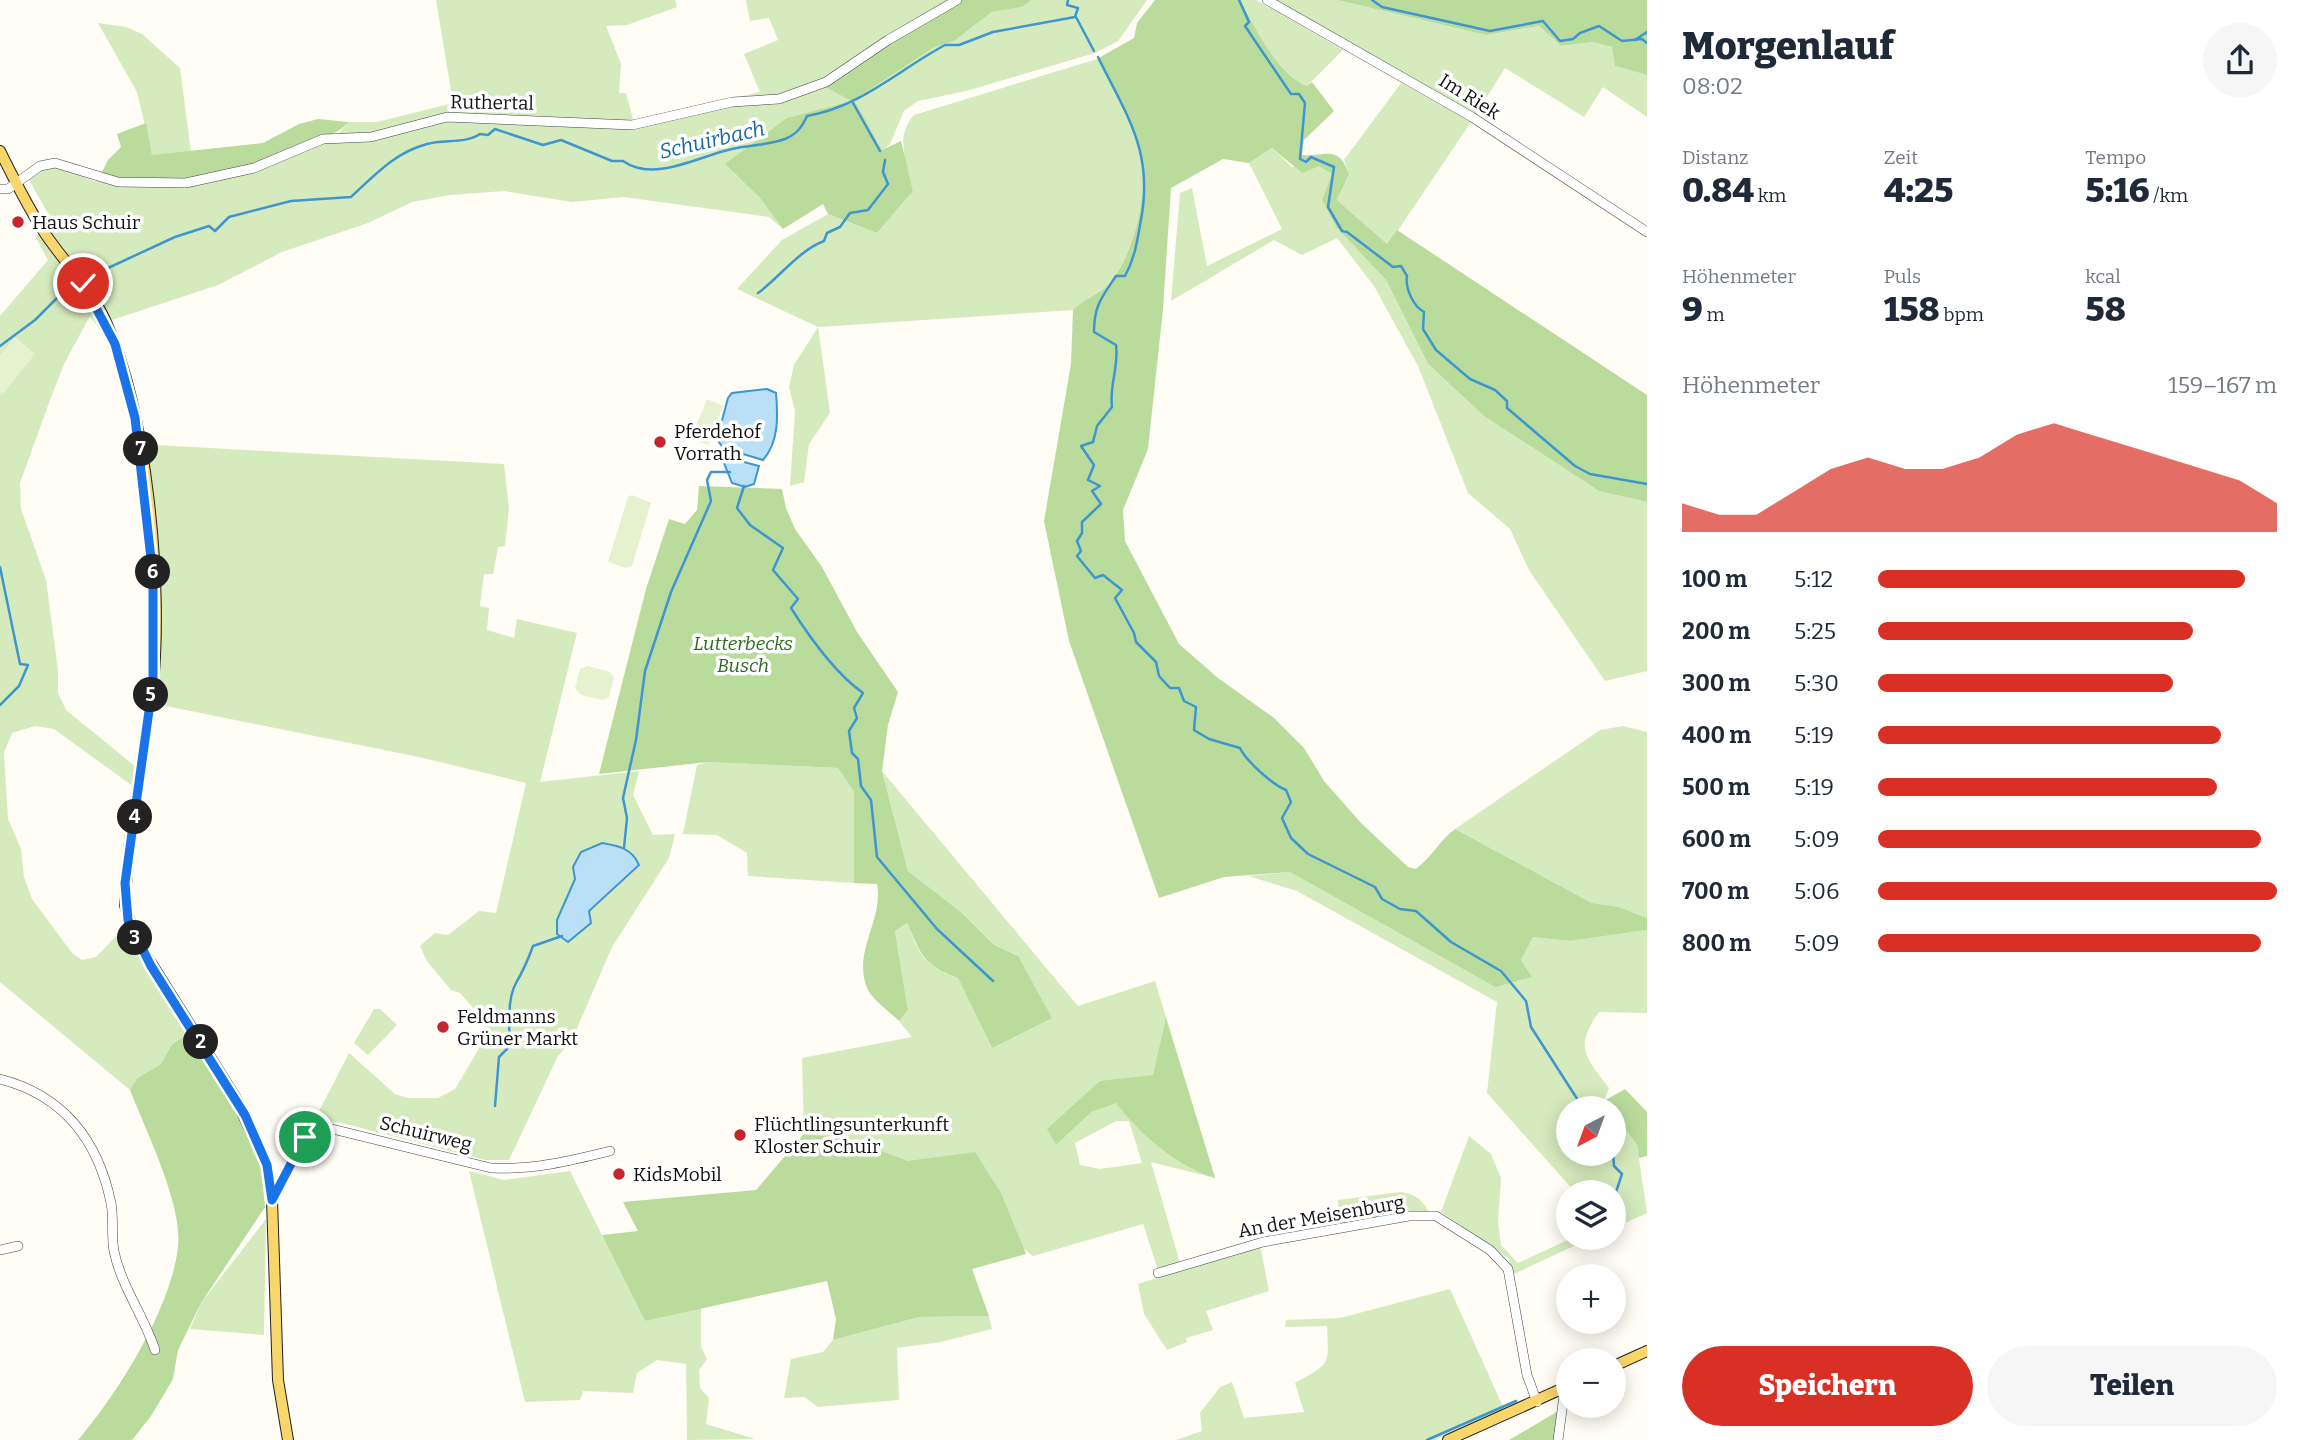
<!DOCTYPE html>
<html lang="de">
<meta charset="utf-8">
<style>
body{margin:0;font-family:Bitter,serif;background:#f6f6f7;color:#1f2937;height:100vh;display:flex;flex-direction:column;font-size:26px;white-space:nowrap}
*{box-sizing:border-box;margin:0}
p{font-size:23px;color:#747a83}
.icon{flex:none;width:38px;height:38px;fill:none;stroke:currentColor;stroke-width:2;stroke-linecap:round;stroke-linejoin:round}
.map{position:relative;flex:1;overflow:hidden}
.side{display:flex;flex-direction:column;background:#fff;width:665px}
.side>*{flex:none}
.needle{width:46px;rotate:221deg}
.tools{position:absolute;left:1556px;top:1096px;display:grid;gap:14px}
.tools a{display:grid;place-items:center;width:70px;height:70px;border-radius:50%;background:#fff;box-shadow:0 4px 18px #0003;font-size:35px}
.pin{position:absolute;display:grid;place-items:center;width:60px;height:60px;color:#fff;margin:-30px;border:4px solid #fff;border-radius:50%;box-shadow:0 2px 7px #0007}
.km{position:absolute;width:35px;height:35px;margin:-18px;border-radius:50%;background:#222;color:#fff;font-size:19px;line-height:35px;text-align:center}
.round{display:grid;place-items:center;flex:none;width:74px;height:74px;border-radius:37px;background:#f6f6f7}
.headline{display:flex;align-items:center;justify-content:space-between;height:119px;padding:0 35px}
h1{font-size:38px;font-weight:800;line-height:52px}
.metrics{display:grid;grid-template-columns:repeat(3,1fr);gap:10px;height:119px;padding:7px 35px}
.metrics div{display:grid;align-content:center}
.metrics b{font-size:35px;font-weight:800}
.metrics small{font-size:19px;font-weight:400}
.metrics p{font-size:19px}
.chart{height:196px;padding:14px 35px}
.chart p{display:flex;justify-content:space-between}
.chart svg{width:100%;height:126px;margin-top:7px;fill:#d93025;opacity:.7}
.cta{display:flex;gap:14px;margin-top:auto;padding:14px 35px}
.cta a{flex:1;height:80px;border-radius:42px;background:#d93025;color:#fff;font-size:28px;font-weight:800;line-height:80px;text-align:center}
.cta a+a{background:#f6f6f7;color:#1f2937}
ul{padding:0 35px;list-style:none;font-size:23px}
li{display:grid;grid-template-columns:112px 84px 1fr;align-items:center;height:52px}
li i{height:18px;border-radius:9px;background:#d93025}
main{display:flex;flex:1;min-height:0}
.map>svg:first-child{display:block}
.green{fill:#d5ebbd;fill-rule:evenodd}
.forest{fill:#b9dc9c}
.pitch{fill:#e6f2cf}
.water{fill:#b9e0f7;stroke:#3f96cf;stroke-width:2}
.lines{fill:none;stroke-linecap:round;stroke-linejoin:round}
.stream{stroke:#3f96cf;stroke-width:2.5}
.minor-casing{stroke:#444;stroke-width:10}
.major-casing{stroke:#222;stroke-width:12}
.minor{stroke:#fff;stroke-width:9}
.major{stroke:#f9d66b;stroke-width:10}
.route-casing{stroke:#fff;stroke-width:14}
.route{stroke:#1a73e8;stroke-width:9}
.poi-dot{fill:#c4262e;stroke:#fff;stroke-width:2.5}
.labels{text-anchor:middle;stroke-width:7;stroke-linejoin:round;paint-order:stroke}
.street-label{font-size:19px;fill:#111;stroke:#fff}
.poi-label{font-size:19px;fill:#111;stroke:#fff;text-anchor:start}
.park-label{font-size:19px;font-style:italic;fill:#2f6b1f;stroke:#fff}
.water-label{font-size:21px;font-style:italic;fill:#1768a6;stroke:#fff}
</style>
<main>
<div class="map">
<svg width="1647" height="1440" viewBox="0 0 1647 1440">
<rect width="100%" height="100%" fill="#fffdf5"/>
<g class="green">
<polygon points="436,0 675,0 677,7 627,25 606,26 621,64 619,93 626,93 634,123 456,114 370,134 339,133 349,122 377,122 453,103"/>
<polygon points="746,0 951,0 825,79 775,97 726,100 760,92 744,54 778,40 769,18 750,21"/>
<polygon points="1032,0 1147,0 1118,41 1095,53 966,91 918,101 904,111 890,144 883,150 725,164 760,198 783,229 769,217 624,197 572,202 504,191 450,195 412,202 368,223 282,252 218,285 112,320 95,290 45,224 49,215 29,180 48,167 61,167 93,181 176,187 330,140 379,139 457,119 639,128 823,86 854,100 933,48 954,41 992,12 1022,7"/>
<path d="M1241,0H1256L1343,50L1307,86C1280,77 1253,26 1241,0Z"/>
<polygon points="1272,0 1337,0 1486,35 1539,26 1561,46 1593,42 1612,47 1615,66 1647,75 1647,117 1603,87 1584,117 1505,68 1476,114"/>
<polygon points="98,23 126,27 142,34 180,68 191,152 152,155 137,92"/>
<path d="M1097,59C1110,86 1127,113 1138,141C1152,181 1136,254 1108,285C1098,295 1083,299 1073,310L818,327L830,413L809,444L804,482L790,486L795,411L789,387L794,365L818,327L737,289L782,240L828,214L877,233L913,191C907,164 894,137 914,115Z"/>
<polygon points="1401,83 1471,122 1388,245 1337,200 1349,174 1344,160"/>
<polygon points="1272,148 1292,167 1320,166 1332,174 1337,228 1386,280 1428,364 1484,416 1599,491 1647,502 1647,671 1605,681 1529,570 1510,529 1468,493 1418,366 1374,286 1337,238 1302,255 1274,240 1171,301 1180,193 1192,188 1207,266 1282,229 1249,163"/>
<polygon points="40,234 95,311 103,334 90,316 64,364 50,400 20,483 21,509 46,580 58,670 58,693 66,710 136,767 134,787 54,729 35,726 12,733 4,752 8,819 21,849 24,877 32,899 72,953 82,960 96,957 123,929 188,1034 172,1044 161,1064 137,1078 130,1090 0,982 0,316 48,260 35,236"/>
<path d="M155,445L504,464L509,509L505,546L498,547L493,574H484L480,606L489,608L487,630L514,638L517,619L577,633L540,782L639,771L633,795L653,835L675,834L669,858L612,947L572,1040L558,1056L509,1160H485L338,1122L323,1124L315,1119L349,1053L395,1094L407,1098H438L455,1089L487,1035L483,1019L460,993L451,990L427,961L420,946L435,933L448,935L479,911L496,913L526,783L419,757L156,704C164,619 156,538 148,453Z"/>
<polygon points="1623,726 1647,732 1647,918 1619,907 1592,903 1455,829 1600,730"/>
<polygon points="708,762 838,768 854,792 854,883 748,876 747,853 717,835 683,834 697,765"/>
<path d="M882,771L1078,1006L1155,981L1215,1178L1151,1162L1180,1263L1158,1270L1143,1224L1033,1256L908,1161L848,1138L804,1134L802,1058L912,1037L899,1021L908,1010L895,931L907,923C920,956 924,966 958,978L992,1048L1018,956L994,945L961,912L908,871ZM1116,1121H1129L1142,1163L1100,1169L1080,1165L1075,1143Z"/>
<path d="M1290,872L1495,987L1521,960L1533,937L1570,941L1647,930V1013L1599,1012C1574,1047 1585,1057 1609,1088L1604,1101L1609,1108H1568V1153H1614V1114L1637,1145L1647,1213L1614,1228V1192H1575L1487,1093L1497,1002L1297,891L1248,876Z"/>
<polygon points="374,1009 380,1009 397,1025 368,1055 354,1043"/>
<polygon points="1469,1136 1491,1154 1501,1178 1498,1222 1501,1245 1518,1263 1574,1237 1593,1237 1514,1274 1508,1258 1441,1212"/>
<polygon points="469,1171 504,1180 570,1171 645,1321 701,1308 701,1347 707,1359 699,1370 700,1388 709,1398 706,1424 755,1439 687,1440 686,1364 657,1360 637,1373 633,1393 583,1391 580,1400 525,1402"/>
<path d="M1400,1192C1414,1194 1421,1198 1428,1211L1340,1226L1338,1200Z"/>
<polygon points="266,1219 264,1335 190,1329 201,1303"/>
<polygon points="1260,1245 1269,1291 1206,1311 1213,1330 1186,1338 1187,1342 1167,1350 1144,1314 1138,1284"/>
<path d="M1450,1289L1504,1409L1435,1440H1176L1202,1431L1200,1413L1220,1387L1232,1382L1244,1418L1304,1412L1295,1383C1330,1363 1329,1367 1327,1326L1285,1327L1286,1320L1340,1318Z"/>
<polygon points="989,1316 992,1329 941,1342 897,1348 899,1400 818,1407 804,1397 784,1398 791,1359 823,1352 833,1340 919,1317"/>
</g>
<g class="forest">
<polygon points="961,0 1032,0 1022,7 992,12 954,41 933,48 854,100 882,150 901,141 913,191 877,233 828,214 823,204 783,229 760,198 725,164 787,118 852,101 823,86 881,46"/>
<path d="M1155,0H1241C1253,26 1280,77 1307,86L1312,82L1334,111L1304,140L1302,155C1326,157 1338,144 1349,174L1337,200L1387,244L1397,230L1647,395V502L1599,491L1484,416L1428,364L1386,280L1337,228L1322,200L1332,174L1319,166L1302,173L1272,148L1249,163L1223,159L1171,188L1163,309L1148,449L1123,510L1125,541L1179,644L1218,678L1274,718L1304,748L1324,781L1361,823L1408,867L1416,869C1431,858 1439,841 1455,829L1592,903L1619,907L1647,918V930L1570,941L1533,937L1521,960L1532,977L1495,987L1290,872L1224,877L1159,898L1069,641L1044,521L1071,364L1073,310C1083,299 1098,295 1108,285C1136,254 1152,181 1138,141C1127,113 1110,86 1097,59L1134,38L1137,23Z"/>
<polygon points="1337,0 1647,0 1647,75 1615,66 1612,47 1593,42 1561,46 1539,26 1486,35"/>
<path d="M318,119L349,122C336,136 323,136 306,143C267,159 224,178 182,181C154,183 127,179 100,176L108,160L121,147L117,134L146,123L152,155L263,143L299,124Z"/>
<path d="M699,486L782,489L786,508L795,529L822,567L857,632L898,692L888,725L882,771L908,871L961,912L994,945L1018,956L1052,1018L992,1048L958,978C923,965 922,956 907,923L895,931L908,1010L899,1021C890,1012 874,1001 868,990C851,954 884,920 877,884L854,883V792L838,768L708,762L599,774L646,589L669,519L685,524L697,510Z"/>
<path d="M1166,1018L1215,1178C1175,1165 1142,1136 1116,1103L1091,1112L1056,1145L1047,1129L1100,1081L1153,1075Z"/>
<path d="M193,1031L246,1127L261,1164L265,1207L201,1303L178,1350L173,1379L151,1416L132,1440H78C118,1393 171,1309 178,1247C183,1205 146,1131 130,1090L137,1078L161,1064L172,1044Z"/>
<polygon points="1625,1089 1647,1112 1647,1156 1639,1158 1637,1145 1614,1114 1614,1108 1609,1108 1604,1101"/>
<polygon points="804,1134 848,1138 908,1161 975,1152 1001,1193 1026,1254 972,1269 989,1316 919,1317 833,1340 836,1319 827,1281 645,1321 602,1235 638,1231 623,1202 756,1190"/>
<polygon points="1560,1410 1554,1440 1509,1440"/>
</g>
<g class="pitch">
<polygon points="15,337 35,354 3,394 0,392 0,356"/>
<polygon points="707,399 723,406 708,445 691,438"/>
<polygon points="632,495 651,503 632,566 626,568 608,562 628,497"/>
<polygon points="587,666 610,672 614,678 609,697 603,700 581,695 575,688 580,669"/>
</g>
<g class="water">
<path d="M767,389L776,393C778,416 779,442 763,460L723,448L717,439L728,398L732,393Z"/>
<polygon points="729,458 759,466 754,484 745,487 732,483 724,463"/>
<path d="M602,843C618,846 632,848 639,865L589,911L591,923L568,942L557,934V920L575,879L573,867L581,852Z"/>
</g>
<g class="lines">
<g class="stream">
<path d="M1239,0L1249,22L1245,26L1291,94H1299L1305,103L1300,159L1306,162L1311,157L1334,167L1328,207L1342,231L1347,232L1393,267L1401,266L1407,276C1405,288 1413,306 1424,312L1423,329L1436,350L1470,379L1495,390L1507,401V408L1575,466L1590,474L1647,484"/>
<polyline points="1372,0 1382,7 1490,31 1543,21 1560,41 1573,39 1580,33 1599,26 1622,41 1642,39 1647,43"/>
<polyline points="1076,17 1094,51"/>
<polyline points="1635,40 1647,32"/>
<path d="M1098,57C1128,118 1155,154 1140,225C1137,243 1134,260 1125,276H1116C1102,297 1094,305 1094,332L1116,345C1119,367 1109,386 1112,407L1097,426L1093,442L1081,446L1094,465L1088,480L1100,486L1092,491L1101,504L1082,522V533L1077,541L1081,551L1077,556L1095,578L1103,575L1122,590L1115,598L1134,633L1136,642L1156,662L1159,676L1170,688H1179L1184,701L1196,707L1194,730L1209,739L1240,748C1246,761 1273,785 1286,790L1291,802L1282,818L1291,838L1308,854L1375,887L1382,899L1400,909L1416,911L1451,942L1501,971L1526,1001L1531,1027L1583,1108"/>
<polyline points="853,103 880,151"/>
<path d="M95,274L175,237L209,226L215,231L229,217L291,201L351,197C375,175 394,153 427,144C445,139 465,144 480,134L488,135L495,129L543,145L561,140L612,161H623C654,183 699,156 732,149C749,145 769,145 785,139C797,134 802,127 807,116C862,106 897,71 945,45H959L993,32L1075,17L1078,8L1067,5L1068,0"/>
<path d="M758,293C780,277 798,251 824,241L827,233L840,227L850,213L868,210L888,184L883,172L885,160"/>
<polyline points="0,346 35,320 68,287"/>
<path d="M744,486L737,508L750,525L783,548L773,570L798,599L791,608C810,638 835,673 863,693L854,708L857,718L849,731L852,753L858,759L861,786L871,800L877,857L937,929L993,981"/>
<polyline points="0,567 20,664 28,665 19,686 0,705"/>
<polyline points="624,848 627,818 623,798 636,740 645,671 671,592 711,501 707,480 711,472 730,472"/>
<path d="M495,1106L499,1057L510,1046C509,1028 507,999 516,983C523,971 528,960 533,946L562,936"/>
<polyline points="1613,1153 1614,1166 1622,1174 1614,1198"/>
<polyline points="1427,1440 1516,1401"/>
</g>
<g class="minor-casing">
<g id="minor">
<polyline points="1267,0 1472,117 1647,232"/>
<polyline points="0,189 8,189 40,166 55,163 118,182 186,183 254,168 323,139 371,137 447,117 632,125 732,102 779,99 826,82 888,40 957,0"/>
<path d="M0,1079C63,1095 98,1140 111,1203C114,1218 111,1235 114,1251C121,1286 144,1316 155,1350"/>
<path d="M272,1200L310,1132L328,1128L491,1168C533,1170 570,1161 610,1151"/>
<polyline points="0,1250 18,1246"/>
<polyline points="1158,1273 1263,1242 1409,1216 1436,1216 1490,1250 1508,1269 1527,1375 1537,1402"/>
<polyline points="1558,1440 1565,1388"/>
</g>
</g>
<g class="major-casing">
<g id="major">
<path d="M0,151C14,179 28,208 46,235C66,264 91,289 106,322C147,413 163,584 153,683C145,757 127,831 125,905L134,936L235,1097L267,1165L272,1200L278,1380L288,1440"/>
<polyline points="1614,1366 1647,1351"/>
<polyline points="1448,1440 1568,1386"/>
</g>
</g>
<use href="#minor" class="minor"/>
<use href="#major" class="major"/>
</g>
<g class="lines">
<g class="route-casing">
<polyline id="route" points="83,283 115,344 135,418 153,576 153,682 125,883 128,920 151,966 245,1115 267,1165 272,1200 305,1137"/>
</g>
<use href="#route" class="route"/>
</g>
<g class="poi-dot">
<circle cx="18" cy="222" r="7"/>
<circle cx="660" cy="442" r="7"/>
<circle cx="443" cy="1027" r="7"/>
<circle cx="740" cy="1135" r="7"/>
<circle cx="619" cy="1174" r="7"/>
</g>
<g class="labels">
<g class="street-label">
<text transform="translate(1470 96) rotate(32)" y="7">Im Riek</text>
<text transform="translate(492 102) rotate(1)" y="7">Ruthertal</text>
<text transform="translate(426 1133) rotate(14)" y="7">Schuirweg</text>
<text transform="translate(1321 1216) rotate(-10)" y="7">An der Meisenburg</text>
</g>
<g class="poi-label">
<text x="32" y="229">Haus Schuir</text>
<text x="674" y="438">Pferdehof<tspan x="674" dy="22">Vorrath</tspan></text>
<text x="457" y="1023">Feldmanns<tspan x="457" dy="22">Grüner Markt</tspan></text>
<text x="754" y="1131">Flüchtlingsunterkunft<tspan x="754" dy="22">Kloster Schuir</tspan></text>
<text x="633" y="1181">KidsMobil</text>
</g>
<g class="park-label">
<text x="743" y="650">Lutterbecks<tspan x="743" dy="22">Busch</tspan></text>
</g>
<g class="water-label">
<text transform="translate(712 140) rotate(-13)" y="7">Schuirbach</text>
</g>
</g>
</svg>
<div class="tools">
<a><svg class="needle" viewBox="-14 -14 28 28"><path d="M0-13l5 13h-10z" fill="#e53935"/><path d="M0 13l5-13h-10z" fill="#747a83"/></svg></a>
<a><svg class="icon" aria-label="layers" viewBox="0 0 24 24"><path d="M12 4l9 5-9 5-9-5zM3 14l9 5 9-5"/></svg></a>
<a>+</a>
<a>−</a>
</div>
<div class="pin" style="left:305px;top:1137px;background:#1e9e55"><svg class="icon" aria-label="arrive" viewBox="0 0 24 24"><path d="M6 21V4h12l-3 4 3 4H6"/></svg></div>
<div class="pin" style="left:83px;top:283px;background:#d93025"><svg class="icon" aria-label="check" viewBox="0 0 24 24"><path d="M5 12l5 5 9-10"/></svg></div>
<b class="km" style="left:201px;top:1042px">2</b>
<b class="km" style="left:135px;top:938px">3</b>
<b class="km" style="left:135px;top:817px">4</b>
<b class="km" style="left:151px;top:695px">5</b>
<b class="km" style="left:153px;top:572px">6</b>
<b class="km" style="left:141px;top:449px">7</b>
</div>
<section class="side">
<div class="headline"><div><h1>Morgenlauf</h1><p>08:02</p></div><a class="round"><svg class="icon" aria-label="share" viewBox="0 0 24 24"><path d="M12 15V3M7 8l5-5 5 5M5 13v7h14v-7"/></svg></a></div>
<div class="metrics">
<div><p>Distanz</p><b>0.84<small> km</small></b></div>
<div><p>Zeit</p><b>4:25</b></div>
<div><p>Tempo</p><b>5:16<small> /km</small></b></div>
</div>
<div class="metrics">
<div><p>Höhenmeter</p><b>9<small> m</small></b></div>
<div><p>Puls</p><b>158<small> bpm</small></b></div>
<div><p>kcal</p><b>58</b></div>
</div>
<div class="chart"><p><span>Höhenmeter</span>159–167 m</p>
<svg viewBox="0 0 160 44" preserveAspectRatio="none"><path d="M0 44V34L10 38L20 38L30 30L40 22L50 18L60 22L70 22L80 18L90 10L100 6L110 10L120 14L130 18L140 22L150 26L160 34V44z"/></svg>
</div>
<ul>
<li><b>100 m</b>5:12<i style="width:92%"></i></li>
<li><b>200 m</b>5:25<i style="width:79%"></i></li>
<li><b>300 m</b>5:30<i style="width:74%"></i></li>
<li><b>400 m</b>5:19<i style="width:86%"></i></li>
<li><b>500 m</b>5:19<i style="width:85%"></i></li>
<li><b>600 m</b>5:09<i style="width:96%"></i></li>
<li><b>700 m</b>5:06<i style="width:100%"></i></li>
<li><b>800 m</b>5:09<i style="width:96%"></i></li>
</ul>
<div class="cta"><a>Speichern</a><a>Teilen</a></div>
</section>
</main>
